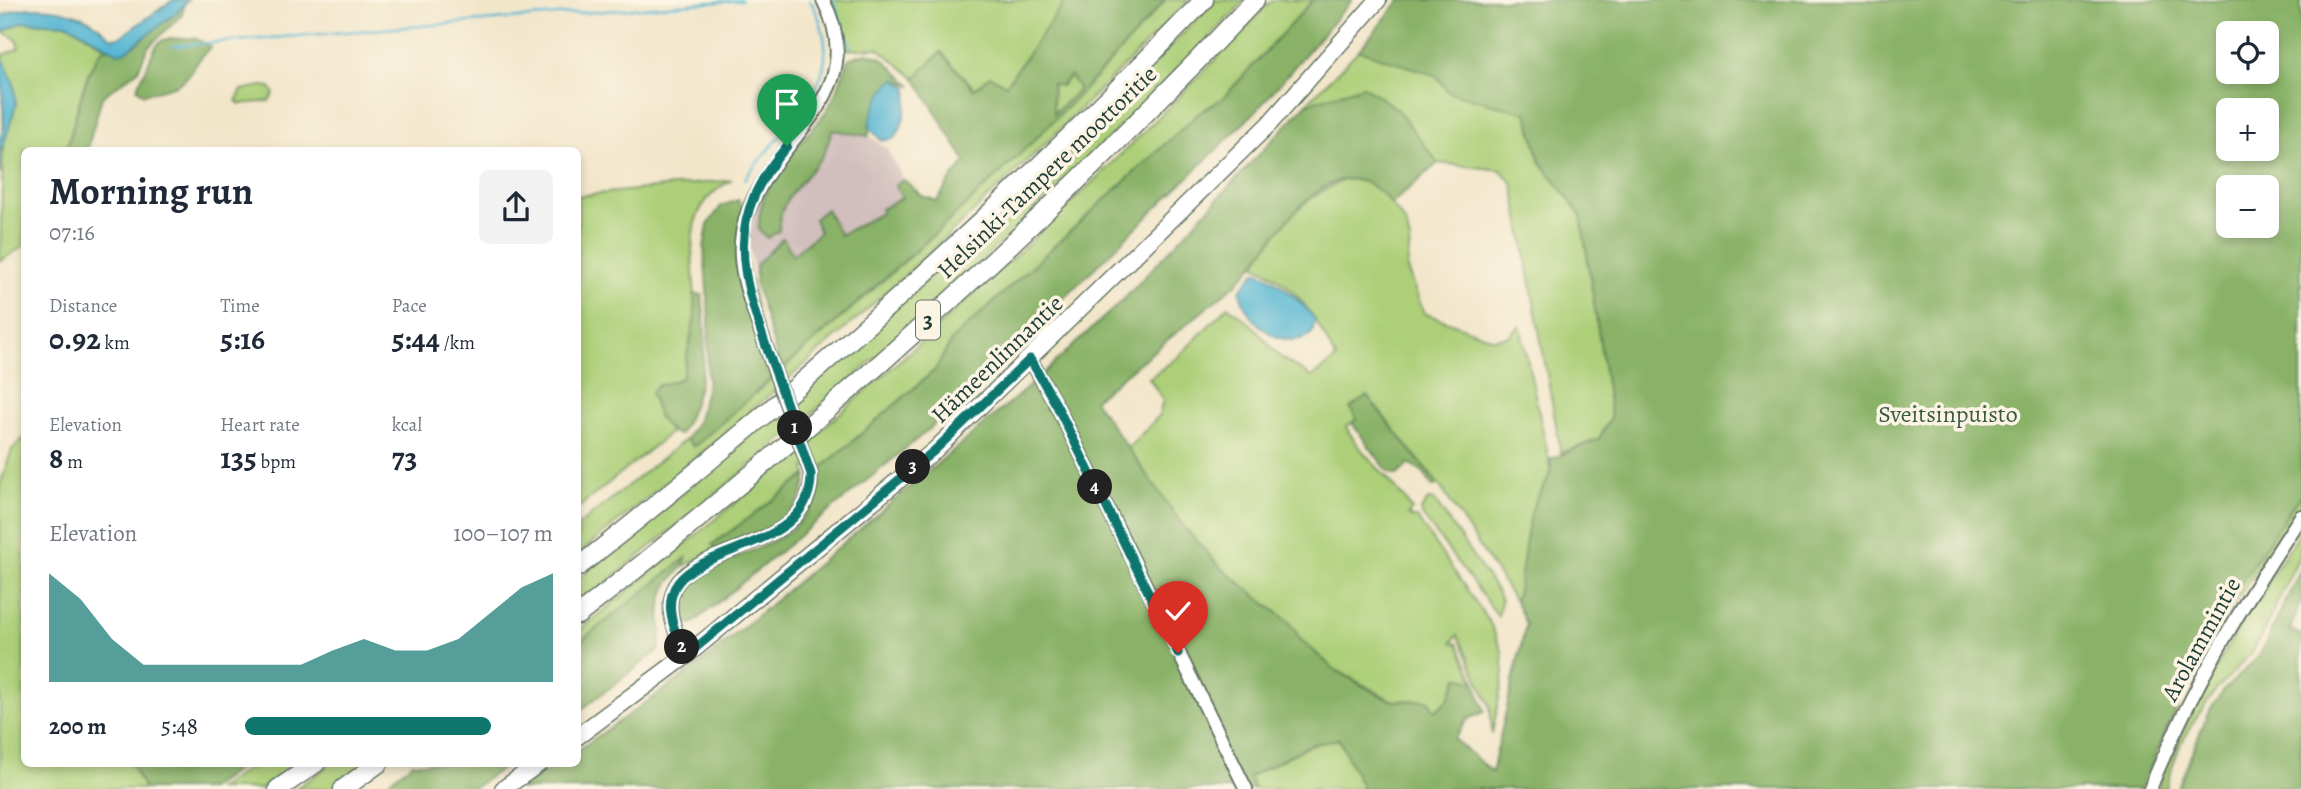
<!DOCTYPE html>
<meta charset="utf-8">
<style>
body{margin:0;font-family:Alegreya,serif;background:#f2f2f3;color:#1f2937;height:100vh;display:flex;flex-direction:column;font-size:26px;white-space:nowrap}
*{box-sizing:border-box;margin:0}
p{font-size:23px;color:#747a83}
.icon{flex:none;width:38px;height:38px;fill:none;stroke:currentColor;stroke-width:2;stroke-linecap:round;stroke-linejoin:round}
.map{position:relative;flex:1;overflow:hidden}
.side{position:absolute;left:21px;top:147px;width:560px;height:620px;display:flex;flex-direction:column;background:#fff;border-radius:10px;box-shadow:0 4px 10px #0003}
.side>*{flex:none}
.buttons{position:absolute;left:2216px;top:21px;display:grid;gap:14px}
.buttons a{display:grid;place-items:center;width:63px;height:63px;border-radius:10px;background:#fff;box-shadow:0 4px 10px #0003;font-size:35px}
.pin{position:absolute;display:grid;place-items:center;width:60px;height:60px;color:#fff;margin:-72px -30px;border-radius:50% 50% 50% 0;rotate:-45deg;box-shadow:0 0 7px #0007}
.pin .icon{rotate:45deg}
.km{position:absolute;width:35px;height:35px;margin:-18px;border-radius:50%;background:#222;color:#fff;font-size:19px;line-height:35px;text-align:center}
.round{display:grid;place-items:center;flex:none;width:74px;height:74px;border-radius:10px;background:#f2f2f3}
.summary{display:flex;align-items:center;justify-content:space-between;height:119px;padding:0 28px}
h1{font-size:38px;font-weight:700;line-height:52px}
.figures{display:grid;grid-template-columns:repeat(3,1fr);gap:10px;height:119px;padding:7px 28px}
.figures div{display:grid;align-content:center}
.figures b{font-size:30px;font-weight:700}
.figures small{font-size:19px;font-weight:400}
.figures p{font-size:19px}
.chart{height:196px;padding:14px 28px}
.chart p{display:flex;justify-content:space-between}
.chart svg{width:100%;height:126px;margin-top:7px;fill:#0f766e;opacity:.7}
ul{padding:0 28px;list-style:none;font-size:23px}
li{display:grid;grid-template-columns:112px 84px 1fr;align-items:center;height:52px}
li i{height:18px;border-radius:9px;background:#0f766e}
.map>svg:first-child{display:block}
.industrial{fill:#d1bfbd}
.green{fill:#accf78;stroke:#668656;stroke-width:2}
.forest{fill:#89b268;stroke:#54784e;stroke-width:2;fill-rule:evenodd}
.water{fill:#55b6d3;stroke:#3a7a84;stroke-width:2}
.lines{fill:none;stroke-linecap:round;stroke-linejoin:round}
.stream{stroke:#55b6d3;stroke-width:2.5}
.minor-casing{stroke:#697868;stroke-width:16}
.major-casing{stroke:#697868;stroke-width:19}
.highway-casing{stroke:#697868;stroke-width:21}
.minor{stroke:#fff;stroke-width:12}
.major{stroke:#fff;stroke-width:16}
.highway{stroke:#fff;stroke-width:18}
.minor-bridge-casing{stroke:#697868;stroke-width:16;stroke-linecap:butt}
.minor-bridge{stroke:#fff;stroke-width:12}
.route-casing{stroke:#fff;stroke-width:14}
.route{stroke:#0f766e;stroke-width:9}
.labels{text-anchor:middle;stroke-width:7;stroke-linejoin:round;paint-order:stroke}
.shield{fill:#fcf5e5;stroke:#617469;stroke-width:2}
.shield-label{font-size:23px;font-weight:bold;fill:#1f3d34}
.street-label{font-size:24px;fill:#1f3d34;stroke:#fcf5e5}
.park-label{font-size:24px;fill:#3b5a42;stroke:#fcf5e5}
</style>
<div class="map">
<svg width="2301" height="789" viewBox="0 0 2301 789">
<rect width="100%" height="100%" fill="#fcf5e5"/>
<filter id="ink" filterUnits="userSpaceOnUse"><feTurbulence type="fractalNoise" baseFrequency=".0143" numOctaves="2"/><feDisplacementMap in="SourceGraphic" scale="14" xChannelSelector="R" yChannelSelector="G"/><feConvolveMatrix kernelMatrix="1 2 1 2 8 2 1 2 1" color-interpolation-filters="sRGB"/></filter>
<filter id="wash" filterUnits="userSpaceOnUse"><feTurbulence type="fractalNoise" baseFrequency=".00686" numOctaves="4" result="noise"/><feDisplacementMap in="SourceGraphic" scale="28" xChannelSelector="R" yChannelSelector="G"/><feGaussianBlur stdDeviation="1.57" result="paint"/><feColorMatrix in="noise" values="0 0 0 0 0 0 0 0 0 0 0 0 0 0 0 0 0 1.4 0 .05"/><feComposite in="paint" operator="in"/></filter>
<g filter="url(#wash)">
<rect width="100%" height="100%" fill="#f2e6ca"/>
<polygon class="industrial" points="847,95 869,136 887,149 904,180 922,196 757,290 748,239 761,190 805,133"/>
<g class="green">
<polygon points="827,0 1066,0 1006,85 975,89 941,52 915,78 878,48 843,50"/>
<path d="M1165,0H1189C997,198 793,382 578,554V526L686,439L694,447C857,303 1024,165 1165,0Z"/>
<path d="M1216,0H1246C1103,146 957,289 802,422C729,485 652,545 578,606V579C802,399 1014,205 1216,0Z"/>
<path d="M1272,0H1313L1223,98L1199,113L952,340L935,370L817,472L814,465L805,467L807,475L713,544L716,549L684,566L686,559L578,652V631C823,436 1057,229 1272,0Z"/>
<path d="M23,22L68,24L106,48C84,62 75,125 66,150H24V246L0,261L5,65L2,56L19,48L17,40L1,31Z"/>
<polygon points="1359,50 1438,76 1448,92 1527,113 1540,161 1581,215 1611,417 1599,439 1561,453 1513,184 1501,170 1438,163 1397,109 1363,86 1306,104"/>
<polygon points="1070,76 1080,89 1053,114 1052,83 1061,86"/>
<polygon points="262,86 270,87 274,93 269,101 240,104 236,101 242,90"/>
<path d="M1346,179L1368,182L1380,190L1406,223L1410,241L1407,269L1424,313L1494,339L1509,336L1520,326L1552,473L1534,504L1521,584L1515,601L1442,489L1367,397L1357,419L1346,427C1362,457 1393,479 1412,510L1408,514L1411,518H1417L1490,623L1502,651L1504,673L1492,735L1490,706L1458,635L1452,642L1458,644L1475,682L1458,677L1448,700L1435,711L1428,700L1393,701L1334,669L1301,640L1289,622L1220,568L1183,526L1127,449L1159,416L1163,400L1149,378L1178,357L1228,306L1253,326L1280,357L1312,377L1336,359C1317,319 1297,285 1255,265C1275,226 1305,196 1346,179Z"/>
<path d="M732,180C674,210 697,262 695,315C694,336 686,358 682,379L656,386L658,416L671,432L578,508V196Z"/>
<polygon points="24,438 24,763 131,763 144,789 0,789 0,485 12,449"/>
<polygon points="2301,494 2301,505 2230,609 2187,684 2178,666 2195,661 2228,602"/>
<polygon points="1428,500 1435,501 1498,593 1501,601 1498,616 1422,515 1421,510"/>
<path d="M2301,530V552L2263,632L2251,653L2216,690L2192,724L2179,748L2165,789H2158C2194,696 2247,613 2301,530Z"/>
<polygon points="1339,739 1363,789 1254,789 1249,777 1310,745"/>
<polygon points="257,763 297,763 260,789 218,789"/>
<polygon points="333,763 368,763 332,789 295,789"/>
</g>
<g class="forest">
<path d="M1066,0H1165C1047,139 917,250 781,370L755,282L757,264L783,238L793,255L820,232L814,219L826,209L840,235L882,213L881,209L902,198L895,185L904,180L922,196L937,201L954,175L966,162L915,78L941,52L974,89L990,76L1006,85ZM1070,76L1079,89L1054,114L1052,84L1061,86Z"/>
<path d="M1313,0H1352L1256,111L928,430L693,623L682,625C653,543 824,572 817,472L935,370L952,340L1199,113L1223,98Z"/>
<path d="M1400,0H2301V494L2228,602L2195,661L2179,666L2187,684L2141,789H1363L1339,739L1310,745L1249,777L1254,789H520L558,763H578V750L694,669L1026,389L1125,298L1306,104L1363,86L1397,109L1438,163L1391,204C1331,128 1274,247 1237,283L1094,400L1183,526L1220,567L1289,622L1301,640L1334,669L1377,694L1393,701L1428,700L1435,711L1448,700L1458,677L1475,682L1485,712L1468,719L1454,739L1492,772L1526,624L1515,601C1525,571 1524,529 1534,504C1542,486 1552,480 1551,459L1599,439L1611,417L1581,215L1540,161L1527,113L1448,92L1437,76L1359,50ZM2228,33H2266V72H2228ZM2228,110H2266V149H2228ZM2228,187H2266V226H2228Z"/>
<path d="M184,6L182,15L148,47L138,70L102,97L87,150H66C72,135 90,51 105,49C109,48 120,50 126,51Z"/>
<path d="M195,38L211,47C199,56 196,67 186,78C177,88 157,90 144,94L137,89C138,81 143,77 146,69C160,35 156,39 195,38Z"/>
<path d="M866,53L881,57L912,86L895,79L869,127V136L832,130C830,136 828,144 825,151C810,178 777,197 779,231L767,238L759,230C756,181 799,150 825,113C837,96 841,76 850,58Z"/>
<polygon points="738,200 743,208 739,229 772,378 694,447 686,439 698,420 707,385 709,320 704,247 708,225 721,206"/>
<path d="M694,294L702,295C708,343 705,393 679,435C660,429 656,410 651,392L656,387L682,378L695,317Z"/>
<polygon points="1367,396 1438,484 1433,487 1423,472 1409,464 1397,475 1388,472 1352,423 1357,419 1350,408"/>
<path d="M807,475C802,526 755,535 716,549L712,545Z"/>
<path d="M686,558C683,572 670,577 665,590C656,610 664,629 659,650L578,712V643Z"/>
<polygon points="2301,569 2301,601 2290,630 2301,635 2301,789 2177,789 2209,711 2225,689 2259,656"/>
<polygon points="131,763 247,763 210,789 144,789"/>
<polygon points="413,763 510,763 472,789 378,789"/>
</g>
<g class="water">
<path d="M173,0H188L176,13L126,51L118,53L68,24L23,22L0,33V17C21,2 63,8 85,18C95,22 103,31 112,38L120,37Z"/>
<polygon points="0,52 14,84 16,105 1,153 0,174 0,139 4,126"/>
<path d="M895,79L908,88C908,104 904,124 895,138L882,141L869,127C872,111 881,89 895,79Z"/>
<path d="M1255,272C1268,271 1309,308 1315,320L1312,333C1284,356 1243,319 1240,290Z"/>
</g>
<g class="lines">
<g class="stream">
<polyline points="833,0 851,47"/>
<polyline points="172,46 742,0"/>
<path d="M745,179C786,120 857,80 810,0"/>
</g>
</g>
</g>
<g filter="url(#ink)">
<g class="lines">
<g class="minor-casing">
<g id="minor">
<path d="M763,338C752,305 736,269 742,234C758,140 877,103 823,0"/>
<polyline points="1030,359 1057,406 1246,789"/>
<path d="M687,655C612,525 815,576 811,474"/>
<path d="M2150,789C2189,691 2243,604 2301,516"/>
</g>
</g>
<g class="major-casing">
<g id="major">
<polyline points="578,736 687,655 935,450 1269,124 1378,0"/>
<polyline points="503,789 540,763"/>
</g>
</g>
<g class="highway-casing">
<g id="highway">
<path d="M578,567C799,393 1010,204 1204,0"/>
<path d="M578,615C818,427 1046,223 1255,0"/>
<polyline points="278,789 316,763"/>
<polyline points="343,789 379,763"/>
</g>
</g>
<use href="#minor" class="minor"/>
<use href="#major" class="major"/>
<use href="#highway" class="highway"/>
<g class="minor-bridge-casing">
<polyline id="minor-bridge" points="763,338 811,474"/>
</g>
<use href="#minor-bridge" class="minor-bridge"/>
</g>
</g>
<g class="lines" filter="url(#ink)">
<g class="route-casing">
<path id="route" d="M787,146C725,218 739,269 768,352C783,392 797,433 811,474C813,576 612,527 687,655L935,450L1030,359L1057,406L1178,653"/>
</g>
<use href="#route" class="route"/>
</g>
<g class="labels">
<rect class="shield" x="916" y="300.5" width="24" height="39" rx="5"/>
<g class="shield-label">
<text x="928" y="328">3</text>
</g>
<g class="street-label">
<text transform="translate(1047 172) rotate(-44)" y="8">Helsinki-Tampere moottoritie</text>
<text transform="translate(997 359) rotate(-44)" y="8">Hämeenlinnantie</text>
<text transform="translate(2201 639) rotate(-61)" y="8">Arolammintie</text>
</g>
<g class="park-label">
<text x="1948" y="422">Sveitsinpuisto</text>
</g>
</g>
</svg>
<div class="buttons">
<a><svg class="icon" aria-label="locate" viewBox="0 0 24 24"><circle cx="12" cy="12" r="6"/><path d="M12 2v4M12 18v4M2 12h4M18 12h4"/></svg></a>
<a>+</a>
<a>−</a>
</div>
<div class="pin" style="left:787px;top:146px;background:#1e9e55"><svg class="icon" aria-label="arrive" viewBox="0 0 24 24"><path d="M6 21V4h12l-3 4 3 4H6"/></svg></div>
<div class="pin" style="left:1178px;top:653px;background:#d93025"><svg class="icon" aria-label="check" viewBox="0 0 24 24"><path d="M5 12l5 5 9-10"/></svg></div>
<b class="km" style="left:795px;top:428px">1</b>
<b class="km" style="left:682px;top:647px">2</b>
<b class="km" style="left:913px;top:467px">3</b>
<b class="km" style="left:1095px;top:487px">4</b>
<section class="side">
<div class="summary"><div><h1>Morning run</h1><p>07:16</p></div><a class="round"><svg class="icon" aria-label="share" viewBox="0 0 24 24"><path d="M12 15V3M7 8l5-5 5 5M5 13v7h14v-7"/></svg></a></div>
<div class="figures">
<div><p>Distance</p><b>0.92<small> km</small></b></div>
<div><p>Time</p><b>5:16</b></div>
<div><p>Pace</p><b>5:44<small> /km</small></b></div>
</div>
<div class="figures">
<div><p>Elevation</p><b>8<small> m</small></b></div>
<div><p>Heart rate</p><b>135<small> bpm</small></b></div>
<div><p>kcal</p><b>73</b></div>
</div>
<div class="chart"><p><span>Elevation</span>100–107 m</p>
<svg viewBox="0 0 160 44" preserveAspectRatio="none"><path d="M0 44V6L10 15L20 29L30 38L40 38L50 38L60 38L70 38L80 38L90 33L100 29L110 33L120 33L130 29L140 20L150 11L160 6V44z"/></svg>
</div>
<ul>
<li><b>200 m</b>5:48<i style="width:80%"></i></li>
</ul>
</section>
</div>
